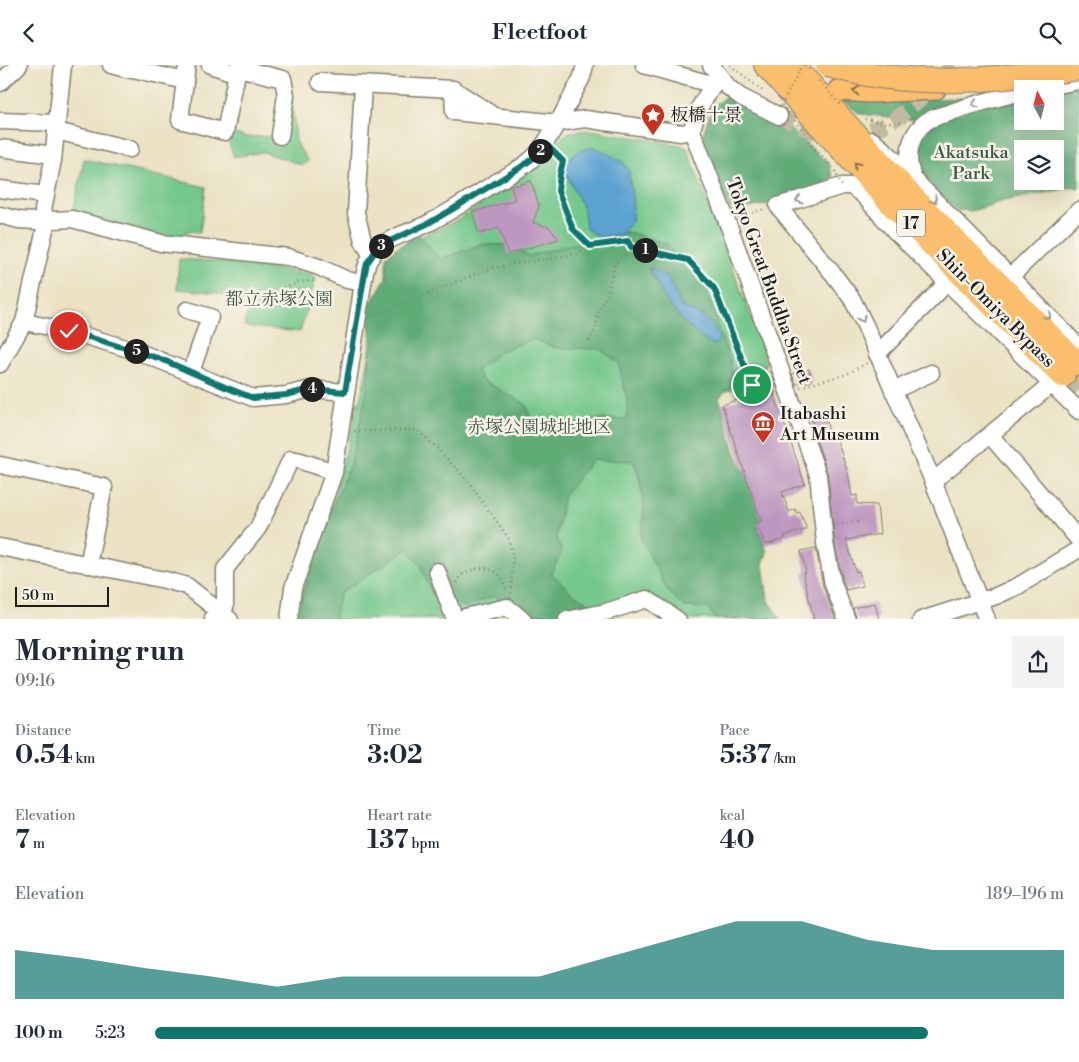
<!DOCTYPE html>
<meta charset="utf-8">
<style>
body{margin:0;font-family:"Libre Bodoni","Noto Serif JP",serif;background:#f2f2f3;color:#1f2937;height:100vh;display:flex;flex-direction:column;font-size:19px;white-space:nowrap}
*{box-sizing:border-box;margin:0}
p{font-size:16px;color:#747a83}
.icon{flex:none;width:28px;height:28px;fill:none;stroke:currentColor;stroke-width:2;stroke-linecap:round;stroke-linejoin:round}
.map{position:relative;height:554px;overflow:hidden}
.drawer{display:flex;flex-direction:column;background:#fff;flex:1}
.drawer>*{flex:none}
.needle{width:32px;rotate:353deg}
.controls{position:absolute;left:1014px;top:15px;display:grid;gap:10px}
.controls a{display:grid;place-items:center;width:50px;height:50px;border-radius:0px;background:#fff;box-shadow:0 5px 20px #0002;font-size:25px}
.scale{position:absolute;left:15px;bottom:12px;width:94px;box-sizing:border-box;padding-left:5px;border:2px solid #1c1c1c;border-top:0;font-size:14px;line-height:18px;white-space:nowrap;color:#1c1c1c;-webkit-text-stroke:4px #f7f3e8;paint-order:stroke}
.pin{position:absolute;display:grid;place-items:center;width:42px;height:42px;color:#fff;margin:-21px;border:2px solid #fff;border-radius:50%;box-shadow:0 1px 5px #0007}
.km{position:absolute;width:25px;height:25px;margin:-12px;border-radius:50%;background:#222;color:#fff;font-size:14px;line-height:25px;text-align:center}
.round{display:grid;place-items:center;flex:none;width:52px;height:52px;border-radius:0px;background:#f2f2f3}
.headline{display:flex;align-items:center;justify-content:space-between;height:85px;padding:0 15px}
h1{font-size:28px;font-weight:700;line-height:38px}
.metrics{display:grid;grid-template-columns:repeat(3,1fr);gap:8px;height:85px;padding:5px 15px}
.metrics div{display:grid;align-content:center}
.metrics b{font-size:25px;font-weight:700}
.metrics small{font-size:14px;font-weight:400}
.metrics p{font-size:14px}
.chart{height:140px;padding:10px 15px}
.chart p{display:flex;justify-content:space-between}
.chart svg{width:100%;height:90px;margin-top:5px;fill:#0f766e;opacity:.7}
ul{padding:0 15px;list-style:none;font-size:16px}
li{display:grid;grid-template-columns:80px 60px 1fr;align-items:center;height:38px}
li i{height:12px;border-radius:6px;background:#0f766e}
header{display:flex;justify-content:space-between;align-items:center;height:65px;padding:0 15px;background:#fff;font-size:22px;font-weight:700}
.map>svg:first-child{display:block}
.green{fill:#75c88b;stroke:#487254}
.forest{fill:#60ac77;stroke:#3e644a;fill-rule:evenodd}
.water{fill:#5ba2d1;stroke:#3c5f76}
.building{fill:#bd97bf}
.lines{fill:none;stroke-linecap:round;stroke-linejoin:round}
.minor-tunnel{stroke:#c2baa2;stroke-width:16;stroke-dasharray:16 8;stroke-linecap:butt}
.highway-tunnel{stroke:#c2baa2;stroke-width:24;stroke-dasharray:24 12;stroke-linecap:butt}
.minor-casing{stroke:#847f70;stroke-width:19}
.major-casing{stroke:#847f70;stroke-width:24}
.highway-casing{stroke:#847f70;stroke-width:26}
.path{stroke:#847f70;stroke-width:2.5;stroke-dasharray:1 4;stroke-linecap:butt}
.minor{stroke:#fff;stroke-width:16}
.major{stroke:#fabe6d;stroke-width:21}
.highway{stroke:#fabe6d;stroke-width:24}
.highway-bridge-casing{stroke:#847f70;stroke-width:26;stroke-linecap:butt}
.path-bridge{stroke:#847f70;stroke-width:2.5;stroke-dasharray:1 4;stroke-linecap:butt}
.highway-bridge{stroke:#fabe6d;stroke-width:24}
.oneway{stroke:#8b6d44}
.oneway2{stroke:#999}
.route-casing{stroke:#fff;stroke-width:10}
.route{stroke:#0f766e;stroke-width:6}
.labels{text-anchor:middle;stroke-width:5;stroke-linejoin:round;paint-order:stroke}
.shield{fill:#f7f3e8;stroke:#5e5c59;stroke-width:1}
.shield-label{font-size:16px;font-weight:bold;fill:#1c1c1c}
.poi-label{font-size:18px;fill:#1c1c1c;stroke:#f7f3e8;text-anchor:start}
.park-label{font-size:18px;fill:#3b5843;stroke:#f7f3e8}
.street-label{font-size:18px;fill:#1c1c1c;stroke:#f7f3e8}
</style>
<header><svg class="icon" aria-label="back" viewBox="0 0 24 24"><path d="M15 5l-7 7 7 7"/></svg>Fleetfoot<svg class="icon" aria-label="search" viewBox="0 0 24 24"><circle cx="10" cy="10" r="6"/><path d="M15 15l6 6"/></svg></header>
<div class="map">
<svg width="1079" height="555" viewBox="0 0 1079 555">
<rect width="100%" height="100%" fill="#f7f3e8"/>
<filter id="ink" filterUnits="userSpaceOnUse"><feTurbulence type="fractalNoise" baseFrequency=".02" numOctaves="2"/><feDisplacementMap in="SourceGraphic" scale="10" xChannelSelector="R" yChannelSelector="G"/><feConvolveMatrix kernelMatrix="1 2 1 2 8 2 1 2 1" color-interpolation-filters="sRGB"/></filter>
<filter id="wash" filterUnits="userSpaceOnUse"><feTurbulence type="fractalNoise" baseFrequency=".0096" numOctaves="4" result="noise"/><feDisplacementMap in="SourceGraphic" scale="20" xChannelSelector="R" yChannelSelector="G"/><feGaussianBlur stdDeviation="1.12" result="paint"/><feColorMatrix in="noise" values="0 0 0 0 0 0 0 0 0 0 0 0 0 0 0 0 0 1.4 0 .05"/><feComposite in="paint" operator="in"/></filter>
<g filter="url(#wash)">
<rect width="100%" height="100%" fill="#ebe2c3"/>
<g class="green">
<polygon points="292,32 296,78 308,96 302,100 263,87 234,92 225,67 247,72 280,71"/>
<polygon points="590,65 681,80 687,83 767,294 762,310 716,331 752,449 768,534 777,554 683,554 647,529 599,543 535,554 530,554 518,544 457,550 446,554 297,555 301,531 320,483 363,323 375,259 394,184 458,155 537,100 561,73 570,67"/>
<polygon points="84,94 206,122 200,167 186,166 184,176 72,153"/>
<polygon points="179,194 227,197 311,209 316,213 300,267 244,261 250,239 218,228 177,224"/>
</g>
<g class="forest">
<path d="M1079,19V123L1075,122L1004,136L972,146L957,145L939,129L918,102L920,81L925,60L918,55L860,49L841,35L971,33L1022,26V56H1055V24ZM1022,84H1055V116H1022Z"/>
<polygon points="728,29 766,42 828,98 833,114 804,128 768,139 734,146 716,126 702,83 703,69 712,43"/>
<path d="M628,167L667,179L679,195L699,210L711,238L718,263L730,295L734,318L719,333L735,387L762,447L758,462L767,487L763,499L768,536L780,554H715L708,543L684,542L667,525L641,474L644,441L638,407L633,396L592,395L564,430L556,472L562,487L551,508L573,529L594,541L558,552L521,546L494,531L465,542L433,531L420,500L408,484L340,528L334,554L297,555L303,526L327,456L351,397L367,325L371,274L367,244L386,213V191L418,169L440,194L481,179L510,180L528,191L565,181ZM533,274L556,283L599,284L618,297L627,335V354H593L559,365L535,367L526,339L482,315L477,305L501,286Z"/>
</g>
<g class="water">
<path d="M595,82L623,97L629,106L633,141L632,155L622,169L599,172L586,164C585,157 585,148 582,141C578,130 571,121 568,112C561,92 579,84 595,82Z"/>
<path d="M650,203L666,211L682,242L698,249L710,257L718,271L719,276L716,279C708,279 702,273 696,268C682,256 671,244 662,228C658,220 656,214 650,207Z"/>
</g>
<g id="blocks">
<g class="building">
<polygon points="531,116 539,141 533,158 549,162 559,174 508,189 499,163 479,169 472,147 515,135 511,122"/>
<polygon points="809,304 812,316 796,319 792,309"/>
<polygon points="772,323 805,419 782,427 789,447 795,444 797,448 800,447 806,462 805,465 784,471 785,474 765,480 757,458 761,456 722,340"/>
<polygon points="821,349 825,357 827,357 830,374 836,372 848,408 852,431 857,430 857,439 877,440 880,469 846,475 856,507 859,506 863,521 846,525 843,516 835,477 828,409 816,374 811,350"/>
<polygon points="816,483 823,521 836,555 814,555 803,508 806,507 801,486"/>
<polygon points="875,538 879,555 857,555 853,543"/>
</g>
</g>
</g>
<g filter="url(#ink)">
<use href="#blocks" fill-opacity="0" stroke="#847f70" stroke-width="1"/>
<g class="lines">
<path class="minor-tunnel" d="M779,51C794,58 809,67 825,69C885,79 915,37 954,0"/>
<polyline class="highway-tunnel" points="1063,310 1079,325"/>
<g class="minor-casing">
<g id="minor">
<polyline points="111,0 126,4 133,4 185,16"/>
<polyline points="187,0 180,55 225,67 238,3 283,14 286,30 280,71"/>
<polyline points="210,0 237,9"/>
<polyline points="644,0 714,20"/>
<polyline points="711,0 728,22 741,32 779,51"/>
<path d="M720,13C707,27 695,47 692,66L733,172L818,410L825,478L833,519L847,555"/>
<polyline points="320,17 453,24 454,47 558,58 582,12 585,0"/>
<polyline points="0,18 19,0"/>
<polyline points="363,20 356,148 363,176 372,191"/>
<polyline points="453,24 491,49"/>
<polyline points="1037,24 1079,16"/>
<polyline points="0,56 57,58"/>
<polyline points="56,66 130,84"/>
<polyline points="872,75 892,92 1079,282"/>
<polyline points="0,83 53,90"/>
<path d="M914,115C905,94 908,70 927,56C933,52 942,50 949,48C973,39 998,33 1022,27"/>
<polyline points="0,124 45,130"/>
<polyline points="0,150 19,155 35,156 72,154 161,178 288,192 319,202 347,215 363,218"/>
<polyline points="894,155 895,166 1079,346"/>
<polyline points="895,166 863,130 851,121 842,121 778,141 834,210 852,234 865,260 933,416 987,555"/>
<polyline points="1010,212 1079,145"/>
<polyline points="187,245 210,252 191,307"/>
<polyline points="24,257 69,266 139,287 253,333 286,330 311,324 345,327"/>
<polyline points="877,289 948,217"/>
<polyline points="0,299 24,257 47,155 43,145 53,95 63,0"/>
<polyline points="893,326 931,308"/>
<polyline points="990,370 1079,475"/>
<polyline points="0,400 104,422 88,500"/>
<polyline points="933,416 1052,319"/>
<polyline points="0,482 165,515 187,521 230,555"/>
<polyline points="437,506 455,555"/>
<polyline points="213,553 225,543 225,504 258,463 291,394 301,396 334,407"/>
<path d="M289,555L293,523L334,407L363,218C365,204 368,190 380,181C394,170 414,166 429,158C452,146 473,132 495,118C509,110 525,102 536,90C545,80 550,69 558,58L585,54L681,68L692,66"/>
<polyline points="460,555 465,552 507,542 523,555"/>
<polyline points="567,555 606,547 647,534 678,555"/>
<polyline points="921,555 996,531 1018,521 1079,484"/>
</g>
</g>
<g class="major-casing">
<polyline id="major" points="839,25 871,27 935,24"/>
</g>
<g class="highway-casing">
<g id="highway">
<polyline points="766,0 893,140 1063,310"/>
<polyline points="792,0 906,126 1076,298"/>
</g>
</g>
<g class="path">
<polyline points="730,0 764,27"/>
<polyline points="865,54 885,58 906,57"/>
<polyline points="554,87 563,96 560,109 558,126 573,165 590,181 628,176 631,181 688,195 714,223 752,319"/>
<polyline points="738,152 764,144"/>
<polyline points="270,229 299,217 314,216"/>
<polyline points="372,251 491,203 576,189 590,181"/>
<polyline points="589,276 596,263 598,246 607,230 615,199 631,181"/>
<polyline points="800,322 847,309 867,298"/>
<polyline points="354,366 417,365 436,382 467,415 509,474 513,492 511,529"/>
<polyline points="837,459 861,457"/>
<path d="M457,518L460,511C482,497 502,501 507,528"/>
</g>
<use href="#minor" class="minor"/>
<use href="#major" class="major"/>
<use href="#highway" class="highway"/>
<g class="highway-bridge-casing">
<path id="highway-bridge" d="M828,0C915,25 991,15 1079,3"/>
</g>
<g class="path-bridge">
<polyline points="805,0 811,6"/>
<polyline points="819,16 842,42"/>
<polyline points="784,36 802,0"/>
<polyline points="782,40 804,66 814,83 834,104 842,121"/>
</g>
<use href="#highway-bridge" class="highway-bridge"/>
</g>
<defs><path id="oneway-chevron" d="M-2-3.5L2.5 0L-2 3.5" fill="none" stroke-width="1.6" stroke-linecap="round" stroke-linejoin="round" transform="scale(1.25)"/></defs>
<g class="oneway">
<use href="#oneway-chevron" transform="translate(856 26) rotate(-178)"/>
<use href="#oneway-chevron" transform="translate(857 100) rotate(-132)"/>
</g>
<g class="oneway2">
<use href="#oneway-chevron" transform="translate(975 39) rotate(163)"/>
<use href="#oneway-chevron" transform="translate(799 135) rotate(163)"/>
<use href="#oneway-chevron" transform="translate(934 135) rotate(45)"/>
<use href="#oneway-chevron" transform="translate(1048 251) rotate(45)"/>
<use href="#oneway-chevron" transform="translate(862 254) rotate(63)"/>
</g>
</g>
<g class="lines" filter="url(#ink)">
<g class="route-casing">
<polyline id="route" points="69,266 161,294 225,322 253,333 286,330 311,324 345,327 365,207 367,198 379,181 427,159 453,144 521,102 536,91 546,79 563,96 560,109 558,126 573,164 590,181 628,176 631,182 688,195 714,223 752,320"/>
</g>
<use href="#route" class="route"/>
</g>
<defs>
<g id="sight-pin" transform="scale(1.25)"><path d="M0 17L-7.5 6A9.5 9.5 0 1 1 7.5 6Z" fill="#c8321e" stroke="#f7f3e8"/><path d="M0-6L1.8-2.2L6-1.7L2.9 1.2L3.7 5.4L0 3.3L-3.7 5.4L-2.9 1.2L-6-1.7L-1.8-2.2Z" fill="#fff"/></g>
<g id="museum-pin" transform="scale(1.25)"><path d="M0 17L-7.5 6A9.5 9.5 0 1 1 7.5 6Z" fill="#c8321e" stroke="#f7f3e8"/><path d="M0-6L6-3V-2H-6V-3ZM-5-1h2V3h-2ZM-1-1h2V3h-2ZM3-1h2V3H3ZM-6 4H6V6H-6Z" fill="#fff"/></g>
</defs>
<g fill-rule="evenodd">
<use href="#sight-pin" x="653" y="50"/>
<use href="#museum-pin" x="763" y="358"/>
</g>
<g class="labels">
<rect class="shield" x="897" y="144.5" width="28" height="27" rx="4"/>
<g class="shield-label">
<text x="911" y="164">17</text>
</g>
<g class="poi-label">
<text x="670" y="56">板橋十景</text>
<text x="780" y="354">Itabashi<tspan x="780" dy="21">Art Museum</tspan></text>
</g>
<g class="park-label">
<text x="971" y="93">Akatsuka<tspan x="971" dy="21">Park</tspan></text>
<text x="279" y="240">都立赤塚公園</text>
<text x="539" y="368">赤塚公園城址地区</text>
</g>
<g class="street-label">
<text transform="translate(769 216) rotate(70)" y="6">Tokyo Great Buddha Street</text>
<text transform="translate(996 243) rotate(45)" y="6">Shin-Omiya Bypass</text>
</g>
</g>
</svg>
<div class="controls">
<a><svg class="needle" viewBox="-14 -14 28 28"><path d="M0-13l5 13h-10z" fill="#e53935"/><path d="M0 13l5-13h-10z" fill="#747a83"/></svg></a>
<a><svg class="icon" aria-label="layers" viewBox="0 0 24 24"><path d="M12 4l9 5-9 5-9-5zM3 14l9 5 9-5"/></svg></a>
</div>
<div class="scale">50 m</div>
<div class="pin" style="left:752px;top:320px;background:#1e9e55"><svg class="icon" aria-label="arrive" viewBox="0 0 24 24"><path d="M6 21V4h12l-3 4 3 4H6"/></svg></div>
<div class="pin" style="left:69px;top:266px;background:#d93025"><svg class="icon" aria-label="check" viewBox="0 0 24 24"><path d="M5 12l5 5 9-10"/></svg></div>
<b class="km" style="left:645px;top:185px">1</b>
<b class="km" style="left:540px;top:86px">2</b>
<b class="km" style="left:381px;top:181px">3</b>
<b class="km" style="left:312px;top:324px">4</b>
<b class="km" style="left:136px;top:286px">5</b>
</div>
<section class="drawer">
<div class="headline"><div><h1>Morning run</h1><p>09:16</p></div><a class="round"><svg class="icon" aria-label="share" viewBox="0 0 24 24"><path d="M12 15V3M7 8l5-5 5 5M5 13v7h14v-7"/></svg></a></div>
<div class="metrics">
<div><p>Distance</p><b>0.54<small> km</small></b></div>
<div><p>Time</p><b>3:02</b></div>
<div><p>Pace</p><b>5:37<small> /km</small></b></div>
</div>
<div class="metrics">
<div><p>Elevation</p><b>7<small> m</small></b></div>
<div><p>Heart rate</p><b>137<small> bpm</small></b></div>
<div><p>kcal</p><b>40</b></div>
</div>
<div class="chart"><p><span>Elevation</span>189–196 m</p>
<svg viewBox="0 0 160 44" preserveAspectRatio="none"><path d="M0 44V20L10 24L20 29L30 33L40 38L50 33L60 33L70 33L80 33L90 24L100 15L110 6L120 6L130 15L140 20L150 20L160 20V44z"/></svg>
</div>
<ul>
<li><b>100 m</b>5:23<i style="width:85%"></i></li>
</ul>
</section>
